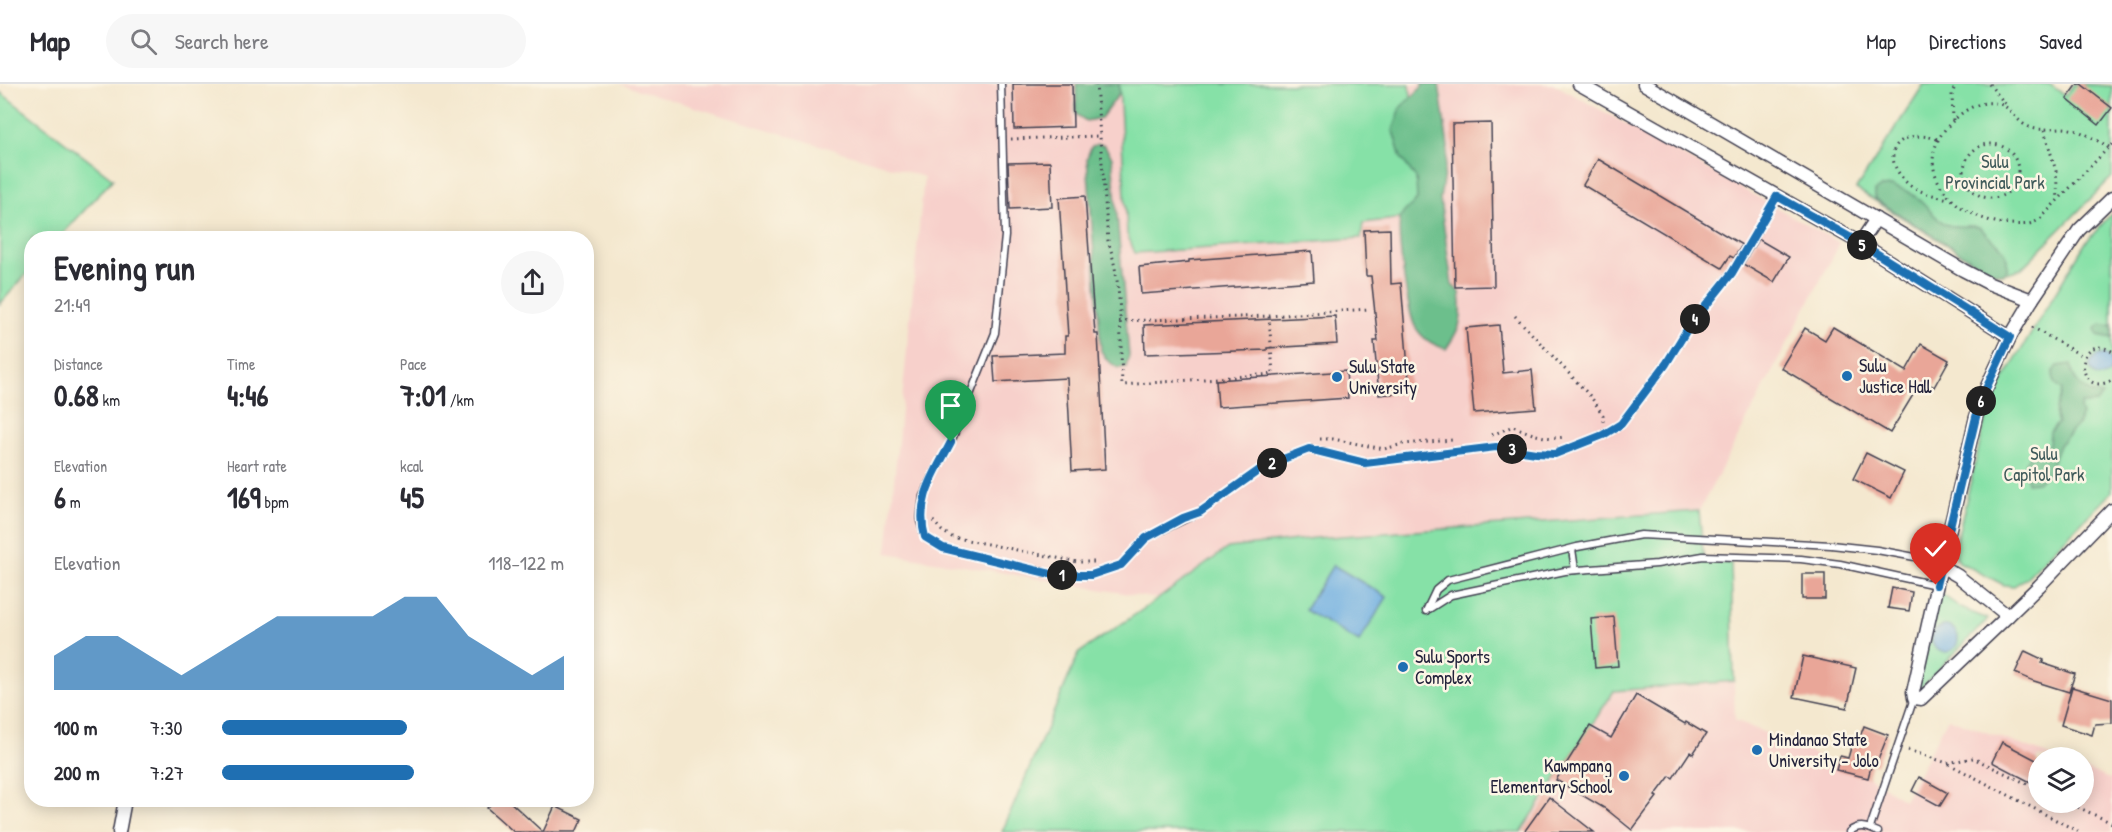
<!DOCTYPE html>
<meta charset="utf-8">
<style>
body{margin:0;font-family:"Patrick Hand",sans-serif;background:#f7f7f7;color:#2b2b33;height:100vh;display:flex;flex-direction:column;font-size:22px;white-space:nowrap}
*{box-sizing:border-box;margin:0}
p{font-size:20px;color:#7c7c81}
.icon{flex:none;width:33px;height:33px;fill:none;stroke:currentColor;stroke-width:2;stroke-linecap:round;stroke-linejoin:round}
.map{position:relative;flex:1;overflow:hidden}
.side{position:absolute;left:24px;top:147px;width:570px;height:576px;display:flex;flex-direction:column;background:#fff;border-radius:24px;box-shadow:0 3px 15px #0003}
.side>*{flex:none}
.fabs{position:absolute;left:2028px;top:663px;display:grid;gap:12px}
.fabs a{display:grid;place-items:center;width:66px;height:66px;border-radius:50%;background:#fff;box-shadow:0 3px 15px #0003;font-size:30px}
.pin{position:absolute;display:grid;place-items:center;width:51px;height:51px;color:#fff;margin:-62px -26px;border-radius:50% 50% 50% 0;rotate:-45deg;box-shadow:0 0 6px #0007}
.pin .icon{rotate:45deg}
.km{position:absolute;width:30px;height:30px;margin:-15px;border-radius:50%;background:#222;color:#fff;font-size:16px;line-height:30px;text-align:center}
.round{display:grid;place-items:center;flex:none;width:63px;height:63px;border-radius:32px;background:#f7f7f7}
.head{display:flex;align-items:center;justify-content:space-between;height:102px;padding:0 30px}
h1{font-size:33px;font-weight:800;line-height:45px}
.metrics{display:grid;grid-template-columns:repeat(3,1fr);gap:9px;height:102px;padding:6px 30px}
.metrics div{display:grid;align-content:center}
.metrics b{font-size:30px;font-weight:800}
.metrics small{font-size:16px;font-weight:400}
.metrics p{font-size:16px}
.chart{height:168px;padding:12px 30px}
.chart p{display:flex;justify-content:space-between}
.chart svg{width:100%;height:108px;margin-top:6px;fill:#1f6fb2;opacity:.7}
ul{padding:0 30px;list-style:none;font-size:20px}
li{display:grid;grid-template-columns:96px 72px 1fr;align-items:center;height:45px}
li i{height:15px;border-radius:8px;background:#1f6fb2}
header{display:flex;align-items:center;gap:36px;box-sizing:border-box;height:84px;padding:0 30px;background:#fff;border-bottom:2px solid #e1e1e2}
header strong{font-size:28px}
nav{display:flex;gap:33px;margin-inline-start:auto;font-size:21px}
.search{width:420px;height:54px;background:#f7f7f7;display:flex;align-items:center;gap:15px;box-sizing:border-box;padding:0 21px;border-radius:33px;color:#7c7c81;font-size:22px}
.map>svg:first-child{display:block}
.built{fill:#f7d0cb}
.green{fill:#86e1a7;stroke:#548271;stroke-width:1.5}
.forest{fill:#6cbf8c;stroke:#477064;stroke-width:1.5}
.water{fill:#6daee1;stroke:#48688e;stroke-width:1.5}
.building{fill:#e9a698}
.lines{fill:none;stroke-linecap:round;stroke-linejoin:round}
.lane-casing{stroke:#424051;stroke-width:9}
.street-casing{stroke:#424051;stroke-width:15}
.path{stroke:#424051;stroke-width:3;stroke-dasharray:1.5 4.5;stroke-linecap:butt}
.lane{stroke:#fff;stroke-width:6}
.street{stroke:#fff;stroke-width:12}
.route-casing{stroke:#fff;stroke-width:12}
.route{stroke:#1f6fb2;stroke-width:8}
.poi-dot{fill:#1f6fb2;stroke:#fcf5e5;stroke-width:2}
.labels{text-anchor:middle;stroke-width:5;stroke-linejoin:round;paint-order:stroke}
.park-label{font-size:18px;fill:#405b5b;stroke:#fcf5e5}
.poi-label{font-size:18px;fill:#22223b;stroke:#fcf5e5;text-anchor:start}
</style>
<header>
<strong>Map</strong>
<div class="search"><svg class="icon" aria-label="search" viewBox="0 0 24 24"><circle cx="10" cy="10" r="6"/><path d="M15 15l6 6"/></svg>Search here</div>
<nav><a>Map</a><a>Directions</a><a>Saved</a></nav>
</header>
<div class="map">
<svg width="2112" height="748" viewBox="0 0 2112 748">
<rect width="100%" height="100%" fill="#fcf5e5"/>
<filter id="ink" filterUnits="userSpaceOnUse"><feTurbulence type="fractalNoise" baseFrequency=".0167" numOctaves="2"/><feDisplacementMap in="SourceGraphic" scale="12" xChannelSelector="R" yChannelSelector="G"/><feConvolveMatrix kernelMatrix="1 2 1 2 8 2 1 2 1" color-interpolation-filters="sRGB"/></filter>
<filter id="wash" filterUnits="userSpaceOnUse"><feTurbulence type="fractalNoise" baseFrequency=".008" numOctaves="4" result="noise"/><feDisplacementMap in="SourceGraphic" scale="24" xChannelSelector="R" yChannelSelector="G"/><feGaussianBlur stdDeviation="1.35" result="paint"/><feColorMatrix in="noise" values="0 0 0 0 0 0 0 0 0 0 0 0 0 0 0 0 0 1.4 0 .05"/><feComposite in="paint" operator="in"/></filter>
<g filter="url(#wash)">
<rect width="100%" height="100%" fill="#f4e8cf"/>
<g class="built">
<polygon points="619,0 1554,0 1840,159 1699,427 1315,454 1228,464 1158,515 887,469 924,93"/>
<polygon points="1734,597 1735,636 1872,695 1904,716 1948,634 2053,673 2038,674 2038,718 2084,718 2084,685 2112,696 2112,748 1521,748 1614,607"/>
</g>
<g class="green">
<polygon points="1119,0 1410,0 1419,132 1363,139 1361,154 1135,169 1127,150"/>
<polygon points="1924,0 2049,0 2065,11 2074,0 2112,2 2112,93 2021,185 2002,190 1990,188 1856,105"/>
<polygon points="0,8 113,95 59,154 32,154 31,185 0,220"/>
<polygon points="2112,129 2112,408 2026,494 2014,502 2004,501 1959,478 1954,468 1986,333 1993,313 2086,158"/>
<polygon points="1699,427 1704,478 1731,479 1734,597 1614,607 1521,748 1002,748 1079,569 1158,515 1228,464 1315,454"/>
<polygon points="1937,507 1961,524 1988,535 1916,609"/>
</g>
<g class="forest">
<polygon points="1076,0 1119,0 1119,10 1101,34 1086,37 1076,30"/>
<path d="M1422,0H1439L1448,63L1440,115L1452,201L1460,208C1463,235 1462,242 1446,265C1432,260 1424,256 1416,244C1408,233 1395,144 1401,133C1403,127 1412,121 1417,116L1416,94L1401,74L1393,47L1401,23L1422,3Z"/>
<polygon points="1097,60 1104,61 1112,73 1129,272 1126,283 1118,284 1107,276 1101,267 1087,74 1091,63"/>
<path d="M1892,102C1903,105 1913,109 1921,117C1929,124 1935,134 1945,140C1955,145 1967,140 1978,143C1983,144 1984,149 1988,152C2001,161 2009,168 2007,186L2002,190L1990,188L1875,115V107L1881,103Z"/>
<polygon points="2112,239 2112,254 2098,251 2095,245 2101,240 2111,242"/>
<path d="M2071,280C2073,298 2083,309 2102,311L2096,319L2081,320L2080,324L2082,330L2079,339L2059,361L2048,390L2037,398L2027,399C2022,370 2028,374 2049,360L2050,348L2058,339C2051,322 2061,321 2062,306C2055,301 2053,296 2053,287L2058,282Z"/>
</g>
<g class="water">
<circle cx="2101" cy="282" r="11"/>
<polygon points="1333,481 1387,513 1359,558 1305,526"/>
<circle cx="1945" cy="555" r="13"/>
</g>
<g id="blocks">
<g class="building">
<polygon points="1013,0 1072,0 1073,43 1014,45"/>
<polygon points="2078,0 2081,0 2112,24 2099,41 2067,15"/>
<polygon points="1491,39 1494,202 1455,203 1452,40"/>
<polygon points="1598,75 1742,161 1734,174 1730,172 1722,184 1583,101"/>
<polygon points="1050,78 1052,123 1010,125 1008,79"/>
<polygon points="1085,112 1095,250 1098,250 1105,385 1072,387 1067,294 995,298 993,272 1065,269 1065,252 1068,252 1059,114"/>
<polygon points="1390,145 1391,200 1401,199 1410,308 1379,311 1374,257 1378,257 1371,192 1366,192 1364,146"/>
<polygon points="1758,155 1789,173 1774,198 1743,180"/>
<polygon points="1312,167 1314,197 1141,210 1139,183 1189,178 1189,176"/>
<polygon points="1335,232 1337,260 1267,264 1267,266 1145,270 1144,241"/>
<polygon points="1499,241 1503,289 1532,286 1536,324 1474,329 1466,244"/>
<polygon points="1833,243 1906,287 1921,260 1949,276 1934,303 1922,296 1890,349 1781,284 1805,244 1825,256"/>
<polygon points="1346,287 1348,314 1218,323 1216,296"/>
<polygon points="1866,369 1904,388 1891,414 1853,395"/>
<rect x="1802" y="490" width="23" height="25"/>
<polygon points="1892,504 1912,508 1909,527 1888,524"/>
<polygon points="1614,533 1618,582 1595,584 1591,535"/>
<polygon points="2025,567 2044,576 2042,579 2075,590 2069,608 2034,597 2015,589"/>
<polygon points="1803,572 1856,584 1847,624 1794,613"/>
<polygon points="2072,603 2112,615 2112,639 2095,640 2092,651 2061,641"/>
<polygon points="1636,611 1685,640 1686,638 1706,650 1693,670 1690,668 1673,694 1670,692 1655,712 1657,713 1632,746 1606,725 1556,696 1590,642 1611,654"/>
<polygon points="1864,642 1888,651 1876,681 1872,679 1868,694 1836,686 1840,672 1848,674 1852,660 1857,661"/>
<polygon points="2002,658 2038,677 2038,702 1992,678"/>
<polygon points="1919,693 1948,709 1940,722 1912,707"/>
<polygon points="1549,713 1594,748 1524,748"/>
<polygon points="495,716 508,716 543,748 555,722 582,735 576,748 514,748 487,724"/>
</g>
</g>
</g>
<g filter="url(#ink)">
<use href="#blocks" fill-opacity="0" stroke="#424051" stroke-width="1.5"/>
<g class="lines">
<g class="lane-casing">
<g id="lane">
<polyline points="1001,0 1005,152 995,249 951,358 923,412 920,437 925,453 943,464 1055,491 1091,491 1121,481 1146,454 1200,428 1265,382 1309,365 1365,379 1496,363 1536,369 1555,370 1603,351 1621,340 1666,280 1688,244 1732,188 1777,113"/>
<polyline points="1572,465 1575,486"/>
<polyline points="1429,525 1451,511 1565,487 1657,480 1703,472 1801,475 1840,480 1936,501"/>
<polyline points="1426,527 1436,506 1448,496 1577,463 1641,451 1831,461 1877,466 1942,478"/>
<polyline points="1870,744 1914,614"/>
<path d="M1849,748C1859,740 1867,743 1878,748"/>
</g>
</g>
<g class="street-casing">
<g id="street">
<polyline points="1579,0 1860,159 2010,253"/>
<polyline points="1644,0 1963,186 1990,200 2032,216"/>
<polyline points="2112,114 2079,146 2032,216 2010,253 1984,309 1976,333 1941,482 1958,492 2008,532 2039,502 2112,426"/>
<polyline points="1860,159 1876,135"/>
<polyline points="1941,482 1913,608 1914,614 1921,615 2008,532"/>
<polyline points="119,748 125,716"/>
</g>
</g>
<g class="path">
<path d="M1096,0L1108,157C1123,200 1120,255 1122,301L1273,290L1269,232"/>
<polyline points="1989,0 2007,22"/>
<polyline points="1953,36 1952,10 1956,0"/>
<polyline points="2044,46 2056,87 2058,116"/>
<polyline points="1011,55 1099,52"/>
<path d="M1937,55C1902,44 1877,66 1905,97C1915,108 1934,111 1948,115"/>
<circle cx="1991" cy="87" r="27"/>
<path d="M2109,63C2094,55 2080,45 2063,44C2051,44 2038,48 2027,42C2014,36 2011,20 1994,19C1979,17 1964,26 1954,36C1903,82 1955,136 2008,140C2017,140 2027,142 2035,138C2042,135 2049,125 2055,119C2073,101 2091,82 2109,63L2112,60"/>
<polyline points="1515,232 1591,313 1603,331 1603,340"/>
<polyline points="1119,237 1269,232 1369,225"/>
<polyline points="2032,243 2084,273"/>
<path d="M2112,267C2073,246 2075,317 2112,296"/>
<path d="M1492,351L1513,342C1531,350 1546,356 1565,353"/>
<polyline points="1320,355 1333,355 1384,365 1403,360 1453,356"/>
<polyline points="933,437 942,447 952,453 1077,478 1095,478"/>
<polyline points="1908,666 1947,679 1973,674 2038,705"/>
<polyline points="1949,680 2079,748"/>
<polyline points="2067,718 2112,739"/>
</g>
<use href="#lane" class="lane"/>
<use href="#street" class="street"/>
</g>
</g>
<g class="lines" filter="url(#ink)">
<g class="route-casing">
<path id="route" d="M951,358C934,391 915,416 925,453L943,464L1055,491H1091L1121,481L1146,454L1183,434L1200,428L1265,382L1309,365L1365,379L1496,363L1536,369L1555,370L1603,351L1621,340L1666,280L1688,244L1732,189L1777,112L1860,159L2010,253L1984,309L1976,333L1936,501"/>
</g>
<use href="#route" class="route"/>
</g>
<g class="poi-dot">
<circle cx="1847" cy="292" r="6"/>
<circle cx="1337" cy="293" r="6"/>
<circle cx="1403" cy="583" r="6"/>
<circle cx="1757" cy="666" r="6"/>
<circle cx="1624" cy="692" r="6"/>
</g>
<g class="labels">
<g class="park-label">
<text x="1995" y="84">Sulu<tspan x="1995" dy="21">Provincial Park</tspan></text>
<text x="2044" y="376">Sulu<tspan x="2044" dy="21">Capitol Park</tspan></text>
</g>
<g class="poi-label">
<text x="1859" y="288">Sulu<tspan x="1859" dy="21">Justice Hall</tspan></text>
<text x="1349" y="289">Sulu State<tspan x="1349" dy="21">University</tspan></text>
<text x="1415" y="579">Sulu Sports<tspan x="1415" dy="21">Complex</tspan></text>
<text x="1769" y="662">Mindanao State<tspan x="1769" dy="21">University - Jolo</tspan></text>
<text x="1612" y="688" text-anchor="end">Kawmpang<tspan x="1612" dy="21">Elementary School</tspan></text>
</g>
</g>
</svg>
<div class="fabs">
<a><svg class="icon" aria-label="layers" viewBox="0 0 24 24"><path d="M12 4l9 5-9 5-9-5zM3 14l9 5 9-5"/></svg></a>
</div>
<div class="pin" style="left:951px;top:358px;background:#1e9e55"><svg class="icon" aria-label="arrive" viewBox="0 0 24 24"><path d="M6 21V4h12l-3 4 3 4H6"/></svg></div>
<div class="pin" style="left:1936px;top:501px;background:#d93025"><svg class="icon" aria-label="check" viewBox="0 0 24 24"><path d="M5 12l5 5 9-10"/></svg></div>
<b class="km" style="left:1062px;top:491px">1</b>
<b class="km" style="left:1272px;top:379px">2</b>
<b class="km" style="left:1512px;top:365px">3</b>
<b class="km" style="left:1695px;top:235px">4</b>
<b class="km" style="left:1862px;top:161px">5</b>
<b class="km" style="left:1981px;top:317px">6</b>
<section class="side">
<div class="head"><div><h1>Evening run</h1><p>21:49</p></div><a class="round"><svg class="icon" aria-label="share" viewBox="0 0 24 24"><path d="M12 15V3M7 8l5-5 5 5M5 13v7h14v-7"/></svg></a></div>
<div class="metrics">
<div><p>Distance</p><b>0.68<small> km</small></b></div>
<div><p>Time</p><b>4:46</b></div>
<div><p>Pace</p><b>7:01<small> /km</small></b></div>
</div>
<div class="metrics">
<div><p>Elevation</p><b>6<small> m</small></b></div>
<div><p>Heart rate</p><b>169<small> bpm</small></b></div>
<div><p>kcal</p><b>45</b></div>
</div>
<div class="chart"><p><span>Elevation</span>118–122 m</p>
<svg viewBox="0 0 160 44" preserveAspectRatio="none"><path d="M0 44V30L10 22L20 22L30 30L40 38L50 30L60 22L70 14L80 14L90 14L100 14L110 6L120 6L130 22L140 30L150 38L160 30V44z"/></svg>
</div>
<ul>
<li><b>100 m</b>7:30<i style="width:54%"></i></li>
<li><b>200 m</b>7:27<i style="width:56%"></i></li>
</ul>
</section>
</div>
